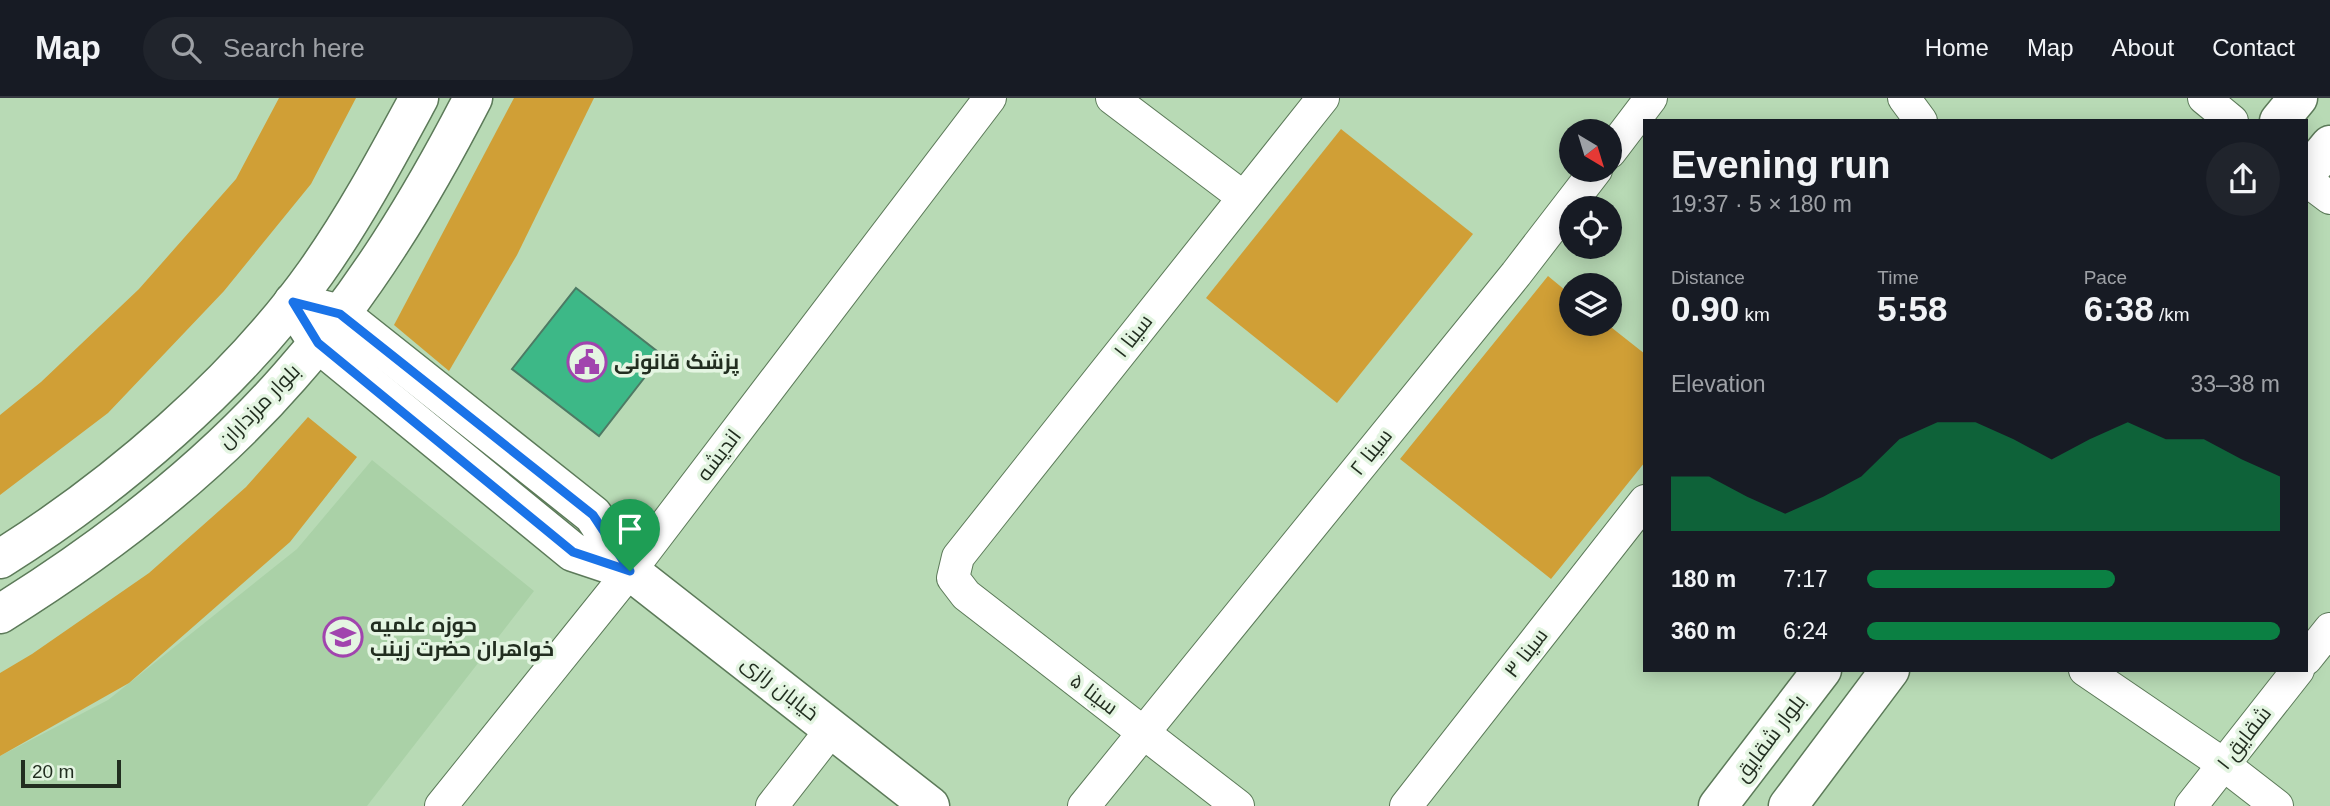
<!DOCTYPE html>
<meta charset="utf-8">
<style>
body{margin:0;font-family:Helvetica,Cairo,sans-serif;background:#20242c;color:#f1f3f6;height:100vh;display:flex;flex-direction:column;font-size:26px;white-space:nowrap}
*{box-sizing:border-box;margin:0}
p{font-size:23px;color:#9ea1a6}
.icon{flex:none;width:38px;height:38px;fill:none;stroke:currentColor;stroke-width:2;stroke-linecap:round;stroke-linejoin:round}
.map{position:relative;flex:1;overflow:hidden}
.drawer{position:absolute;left:1643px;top:21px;width:665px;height:553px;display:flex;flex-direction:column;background:#171b24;border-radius:0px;box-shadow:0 4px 18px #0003}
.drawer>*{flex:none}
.needle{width:46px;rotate:142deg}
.controls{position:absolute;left:1559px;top:21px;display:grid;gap:14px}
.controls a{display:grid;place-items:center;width:63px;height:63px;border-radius:50%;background:#171b24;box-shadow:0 4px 18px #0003;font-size:35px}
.scale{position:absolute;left:21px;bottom:18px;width:100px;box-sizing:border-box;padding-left:7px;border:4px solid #222e20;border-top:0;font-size:19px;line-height:24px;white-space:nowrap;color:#222e20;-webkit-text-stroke:5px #e4f5e2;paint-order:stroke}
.pin{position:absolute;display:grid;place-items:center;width:60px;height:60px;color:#fff;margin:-72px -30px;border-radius:50% 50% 50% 0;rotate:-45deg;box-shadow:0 0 7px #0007}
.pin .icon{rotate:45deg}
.round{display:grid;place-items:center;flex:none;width:74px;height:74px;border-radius:37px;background:#20242c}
.head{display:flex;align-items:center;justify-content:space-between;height:119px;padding:0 28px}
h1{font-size:38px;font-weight:600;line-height:52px}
.figures{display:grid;grid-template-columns:repeat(3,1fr);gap:10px;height:119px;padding:7px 28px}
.figures div{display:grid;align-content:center}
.figures b{font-size:35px;font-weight:600}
.figures small{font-size:19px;font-weight:400}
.figures p{font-size:19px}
.chart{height:196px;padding:14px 28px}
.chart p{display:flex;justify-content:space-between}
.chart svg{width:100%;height:126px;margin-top:7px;fill:#0b8043;opacity:.7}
ul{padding:0 28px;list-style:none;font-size:23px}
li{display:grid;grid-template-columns:112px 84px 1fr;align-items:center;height:52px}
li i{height:18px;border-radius:9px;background:#0b8043}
header{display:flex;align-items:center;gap:42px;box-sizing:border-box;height:98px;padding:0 35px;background:#171b24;border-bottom:2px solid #363941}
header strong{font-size:33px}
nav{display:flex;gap:38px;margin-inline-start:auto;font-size:24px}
.search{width:490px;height:63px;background:#20242c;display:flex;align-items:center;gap:18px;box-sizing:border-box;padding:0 24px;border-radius:38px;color:#9ea1a6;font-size:26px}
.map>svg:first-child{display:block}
.built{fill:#aad1a7}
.green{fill:#d09f36}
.building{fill:#3db887;stroke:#4d7a64;stroke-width:2}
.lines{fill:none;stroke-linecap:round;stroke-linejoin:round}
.street-casing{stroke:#5c7a59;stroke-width:34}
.secondary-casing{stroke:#5c7a59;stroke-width:41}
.street{stroke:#fff;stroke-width:32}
.secondary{stroke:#fff;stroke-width:38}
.route-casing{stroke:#fff;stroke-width:14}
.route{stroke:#1a73e8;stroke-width:9}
.labels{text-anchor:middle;stroke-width:7;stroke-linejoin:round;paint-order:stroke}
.street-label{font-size:21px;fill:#222e20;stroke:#e4f5e2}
.poi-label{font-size:21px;font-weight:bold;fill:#222e20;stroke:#e4f5e2;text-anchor:start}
</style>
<header>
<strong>Map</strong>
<div class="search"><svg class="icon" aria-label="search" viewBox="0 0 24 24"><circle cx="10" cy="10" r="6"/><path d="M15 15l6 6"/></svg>Search here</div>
<nav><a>Home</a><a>Map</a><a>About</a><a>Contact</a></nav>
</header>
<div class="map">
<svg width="2330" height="708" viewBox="0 0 2330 708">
<rect width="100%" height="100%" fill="#b8dab5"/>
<polygon class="built" points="372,362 534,493 367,708 0,708 0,658 108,602 297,451"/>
<g class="green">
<polygon points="279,0 356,0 311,86 224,193 108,315 0,397 0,317 41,284 139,191 236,81"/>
<polygon points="514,0 594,0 517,157 449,273 394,227"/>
<polygon points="1341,31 1473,136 1337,305 1206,200"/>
<polygon points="1548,178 1571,197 1572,226 1607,226 1645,256 1645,364 1551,481 1400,361"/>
<polygon points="308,319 357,359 290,444 129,585 0,658 0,575 32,556 149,475 246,389"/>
</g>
<polygon class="building" points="576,190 662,257 599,338 512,271"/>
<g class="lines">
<g class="street-casing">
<g id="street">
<polyline points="1112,0 1243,99"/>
<polyline points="1904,0 1921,23"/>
<polyline points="2204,0 2232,23"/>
<polyline points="1610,54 1651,0"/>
<polyline points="2306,82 2330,100"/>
<polyline points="2306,561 2330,531"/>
<polyline points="2085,572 2223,666 2277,708"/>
<polyline points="441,708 630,473 990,0"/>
<polyline points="772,708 832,631"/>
<polyline points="1084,708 1516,176 1596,72"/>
<polyline points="1238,708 966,497 953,480 958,459 1323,0"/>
<polyline points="1406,708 1645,403"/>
<polyline points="2191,708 2298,572"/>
</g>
</g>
<g class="secondary-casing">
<g id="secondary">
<polyline points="2279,23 2298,0"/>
<polyline points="2306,76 2330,47"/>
<polyline points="293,204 340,216 593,417 630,473 930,708"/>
<polyline points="305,225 318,245 573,454 630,473"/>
<path d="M0,461C114,390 238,284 316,174C355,119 387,59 419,0"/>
<path d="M0,516C106,450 207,373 290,278C364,195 422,99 473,0"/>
<polyline points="1718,708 1822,572"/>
<polyline points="1788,708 1890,572"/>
</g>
</g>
<use href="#street" class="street"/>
<use href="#secondary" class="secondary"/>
</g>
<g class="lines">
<g class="route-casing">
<polygon id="route" points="293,204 340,216 593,417 630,473 573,454 318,245"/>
</g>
<use href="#route" class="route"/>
</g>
<defs>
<g id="civic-ring" transform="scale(2.0125)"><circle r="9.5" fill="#e4f5e2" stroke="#a144ae" stroke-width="1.5"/><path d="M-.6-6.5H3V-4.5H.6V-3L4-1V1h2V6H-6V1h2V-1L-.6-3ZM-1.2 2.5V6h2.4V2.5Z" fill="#a144ae"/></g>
<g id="school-ring" transform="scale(2.0125)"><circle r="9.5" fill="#e4f5e2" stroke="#a144ae" stroke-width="1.5"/><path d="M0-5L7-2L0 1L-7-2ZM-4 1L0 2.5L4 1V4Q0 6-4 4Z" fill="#a144ae"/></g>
</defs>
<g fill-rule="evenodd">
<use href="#civic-ring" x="587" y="264"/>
<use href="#school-ring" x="343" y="539"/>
</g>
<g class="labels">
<g class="street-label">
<text transform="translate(1133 238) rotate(-52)" y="7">سینا ۱</text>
<text transform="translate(259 308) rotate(-46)" y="7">بلوار مرزداران</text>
<text transform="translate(1371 354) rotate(-51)" y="7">سینا ۲</text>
<text transform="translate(719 357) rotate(-53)" y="7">اندیشه</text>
<text transform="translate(1526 555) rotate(-52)" y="7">سینا ۳</text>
<text transform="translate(780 590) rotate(38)" y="7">خیابان رازی</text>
<text transform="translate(1094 596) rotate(37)" y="7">سینا ۵</text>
<text transform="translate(1770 640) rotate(-53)" y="7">بلوار شقایق</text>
<text transform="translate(2244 640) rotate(-52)" y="7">شقایق ۱</text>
</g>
<g class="poi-label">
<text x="614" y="271">پزشک قانونی</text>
<text x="370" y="534">حوزه علمیه<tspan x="370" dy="24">خواهران حضرت زینب</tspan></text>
</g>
</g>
</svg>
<div class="controls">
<a><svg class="needle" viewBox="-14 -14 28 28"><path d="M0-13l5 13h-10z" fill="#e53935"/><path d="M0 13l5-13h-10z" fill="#9ea1a6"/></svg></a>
<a><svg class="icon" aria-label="locate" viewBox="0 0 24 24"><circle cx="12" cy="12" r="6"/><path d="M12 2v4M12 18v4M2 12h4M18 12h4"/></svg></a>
<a><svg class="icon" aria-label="layers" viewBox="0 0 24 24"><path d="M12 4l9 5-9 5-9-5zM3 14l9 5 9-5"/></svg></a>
</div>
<div class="scale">20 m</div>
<div class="pin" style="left:630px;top:473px;background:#1e9e55"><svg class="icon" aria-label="arrive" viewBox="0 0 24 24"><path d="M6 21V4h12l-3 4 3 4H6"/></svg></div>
<section class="drawer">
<div class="head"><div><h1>Evening run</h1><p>19:37 · 5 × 180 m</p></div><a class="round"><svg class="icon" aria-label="share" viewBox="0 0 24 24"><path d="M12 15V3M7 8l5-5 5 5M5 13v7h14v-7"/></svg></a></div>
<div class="figures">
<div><p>Distance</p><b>0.90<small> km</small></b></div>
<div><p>Time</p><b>5:58</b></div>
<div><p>Pace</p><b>6:38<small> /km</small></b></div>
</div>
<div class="chart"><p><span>Elevation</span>33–38 m</p>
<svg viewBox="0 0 160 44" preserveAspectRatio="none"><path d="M0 44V25L10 25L20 32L30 38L40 32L50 25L60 12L70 6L80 6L90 12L100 19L110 12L120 6L130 12L140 12L150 19L160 25V44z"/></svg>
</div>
<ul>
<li><b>180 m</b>7:17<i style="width:60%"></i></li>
<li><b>360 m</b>6:24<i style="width:100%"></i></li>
</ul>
</section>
</div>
